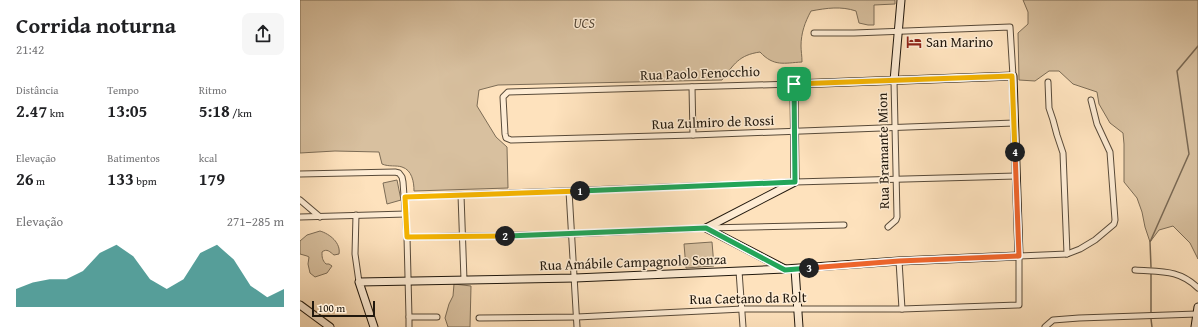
<!DOCTYPE html>
<html lang="pt">
<meta charset="utf-8">
<style>
body{margin:0;font-family:"Gentium Book Plus",serif;background:#f6f6f6;color:#202124;height:100vh;display:flex;flex-direction:column;font-size:15px;white-space:nowrap}
*{box-sizing:border-box;margin:0}
p{font-size:13px;color:#757577}
.icon{flex:none;width:22px;height:22px;fill:none;stroke:currentColor;stroke-width:2;stroke-linecap:round;stroke-linejoin:round}
.map{position:relative;flex:1;overflow:hidden}
.drawer{display:flex;flex-direction:column;background:#fff;width:300px}
.drawer>*{flex:none}
.scale{position:absolute;left:12px;bottom:10px;width:63px;box-sizing:border-box;padding-left:4px;border:2px solid #21180d;border-top:0;font-size:11px;line-height:14px;white-space:nowrap;color:#21180d;-webkit-text-stroke:3px #feecd4;paint-order:stroke}
.pin{position:absolute;display:grid;place-items:center;width:34px;height:34px;color:#fff;margin:-17px;border-radius:8px;box-shadow:0 2px 6px #0006}
.km{position:absolute;width:20px;height:20px;margin:-10px;border-radius:50%;background:#222;color:#fff;font-size:11px;line-height:20px;text-align:center}
.round{display:grid;place-items:center;flex:none;width:42px;height:42px;border-radius:8px;background:#f6f6f6}
.headline{display:flex;align-items:center;justify-content:space-between;height:68px;padding:0 16px}
h1{font-size:22px;font-weight:600;line-height:30px}
.figures{display:grid;grid-template-columns:repeat(3,1fr);gap:6px;height:68px;padding:4px 16px}
.figures div{display:grid;align-content:center}
.figures b{font-size:17px;font-weight:600}
.figures small{font-size:11px;font-weight:400}
.figures p{font-size:11px}
.chart{height:112px;padding:8px 16px}
.chart p{display:flex;justify-content:space-between}
.chart svg{width:100%;height:72px;margin-top:4px;fill:#0f766e;opacity:.7}
main{display:flex;flex:1;min-height:0}
.map>svg:first-child{display:block}
.green{fill:#d8c09f;stroke:#7c6c56}
.lines{fill:none;stroke-linecap:round;stroke-linejoin:round}
.stream{stroke:#796853;stroke-width:1.5}
.street-casing{stroke:#584a39;stroke-width:7}
.secondary-casing{stroke:#21180d;stroke-width:9}
.street{stroke:#feecd4;stroke-width:5}
.secondary{stroke:#feecd4;stroke-width:7}
.split-1-casing{stroke:#fff;stroke-width:8}
.split-2-casing{stroke:#fff;stroke-width:8}
.split-3-casing{stroke:#fff;stroke-width:8}
.split-4-casing{stroke:#fff;stroke-width:8}
.split-5-casing{stroke:#fff;stroke-width:8}
.split-1{stroke:#22a559;stroke-width:5}
.split-2{stroke:#f5b400;stroke-width:5}
.split-3{stroke:#22a559;stroke-width:5}
.split-4{stroke:#f0652b;stroke-width:5}
.split-5{stroke:#f5b400;stroke-width:5}
.labels{text-anchor:middle;stroke-width:3;stroke-linejoin:round;paint-order:stroke}
.park-label{font-size:14px;font-style:italic;fill:#584a39;stroke:#feecd4}
.poi-label{font-size:14px;fill:#21180d;stroke:#feecd4;text-anchor:start}
.street-label{font-size:14px;fill:#21180d;stroke:#feecd4}
</style>
<main>
<section class="drawer">
<div class="headline"><div><h1>Corrida noturna</h1><p>21:42</p></div><a class="round"><svg class="icon" aria-label="share" viewBox="0 0 24 24"><path d="M12 15V3M7 8l5-5 5 5M5 13v7h14v-7"/></svg></a></div>
<div class="figures">
<div><p>Distância</p><b>2.47<small> km</small></b></div>
<div><p>Tempo</p><b>13:05</b></div>
<div><p>Ritmo</p><b>5:18<small> /km</small></b></div>
</div>
<div class="figures">
<div><p>Elevação</p><b>26<small> m</small></b></div>
<div><p>Batimentos</p><b>133<small> bpm</small></b></div>
<div><p>kcal</p><b>179</b></div>
</div>
<div class="chart"><p><span>Elevação</span>271–285 m</p>
<svg viewBox="0 0 160 44" preserveAspectRatio="none"><path d="M0 44V33L10 29L20 27L30 27L40 22L50 11L60 6L70 13L80 27L90 33L100 27L110 11L120 6L130 15L140 31L150 38L160 33V44z"/></svg>
</div>
</section>
<div class="map">
<svg width="898" height="327" viewBox="0 0 898 327">
<rect width="100%" height="100%" fill="#fee2bd"/>
<filter id="stains"><feTurbulence type="fractalNoise" baseFrequency=".005" numOctaves="4"/><feColorMatrix values="0 0 0 0 .2 0 0 0 0 .09 0 0 0 0 .02 0 0 0 .5 -.17"/></filter>
<radialGradient id="worn" r=".72"><stop offset=".6" stop-color="#630" stop-opacity="0"/><stop offset="1" stop-color="#630" stop-opacity=".3"/></radialGradient>
<g class="green">
<path d="M0,0H595V4L574,5V25H568L559,23L556,11C541,6 527,8 511,11C505,22 501,33 501,46C501,51 502,56 502,62C484,63 474,67 460,52C439,55 434,64 422,80L198,85L179,90L177,106L196,137L207,147L208,188L114,191C114,182 112,170 102,167C96,165 89,167 82,164L79,152L35,151L0,153Z"/>
<polygon points="723,0 898,0 898,259 890,243 873,226 859,230 850,242 845,227 842,212 837,198 824,182 824,144 823,133 810,123 799,104 797,92 773,84 759,71 749,71 735,81 719,80 718,33 728,24 728,12"/>
<polygon points="97,180 101,200 87,204 83,183"/>
<path d="M20,231C30,234 41,243 39,254L34,255C30,252 27,248 22,252C22,257 22,260 26,264H29L32,266L27,273L15,277L10,273L8,264L9,257L7,256L0,254V241L7,235Z"/>
<polygon points="412,242 414,266 386,268 384,244"/>
<polygon points="154,284 171,286 170,327 148,327 145,318 149,304 153,296"/>
</g>
<g class="lines">
<g class="stream">
<polyline points="851,267 850,242 889,154 877,71 898,46"/>
<polyline points="851,274 851,312"/>
<polyline points="851,319 852,327"/>
</g>
<g class="street-casing">
<g id="street">
<polyline points="514,33 554,33 710,27 713,76"/>
<polyline points="748,82 749,108 753,120 757,135 763,153 767,254"/>
<polyline points="494,84 208,92 203,97 205,134 206,138 211,140 393,135 714,123"/>
<polyline points="392,87 393,135"/>
<polyline points="0,174 95,172 99,173 102,177 103,182 107,237 109,317 137,317"/>
<polyline points="269,191 277,327"/>
<polyline points="161,195 164,280"/>
<polyline points="105,197 495,182 716,176"/>
<polyline points="0,200 20,217"/>
<polyline points="56,215 55,254 59,282"/>
<polyline points="0,217 106,214"/>
<polyline points="588,227 596,220 597,217 594,81"/>
<polyline points="107,237 272,234 406,228 544,225"/>
<polyline points="599,261 602,309"/>
<path d="M835,270C860,272 879,269 898,288"/>
<polyline points="439,271 443,327"/>
<polyline points="109,317 109,327"/>
<polyline points="179,318 277,317 443,309 602,309 719,305 719,256 767,254 780,249 795,240 814,224 815,220 810,152 797,124 791,100"/>
<polyline points="745,327 753,320 779,318 897,314"/>
</g>
</g>
<g class="secondary-casing">
<g id="secondary">
<polyline points="594,81 601,0"/>
<polyline points="406,228 485,269"/>
<polyline points="495,269 499,327"/>
<polyline points="0,305 30,327"/>
<polyline points="74,327 59,282 275,278 485,269 599,261 719,256 713,76 494,84 495,182 406,228"/>
<polyline points="895,327 898,307"/>
</g>
</g>
<use href="#street" class="street"/>
<use href="#secondary" class="secondary"/>
</g>
<g class="lines">
<g class="split-1-casing">
<polyline id="split-1" points="280,191 495,182 494,84"/>
</g>
<g class="split-2-casing">
<polyline id="split-2" points="205,236 107,237 105,197 280,191"/>
</g>
<g class="split-3-casing">
<polyline id="split-3" points="205,236 406,228 485,270 509,268"/>
</g>
<g class="split-4-casing">
<polyline id="split-4" points="509,268 599,261 719,256 715,152"/>
</g>
<g class="split-5-casing">
<polyline id="split-5" points="494,84 712,76 715,152"/>
</g>
<use href="#split-1" class="split-1"/>
<use href="#split-2" class="split-2"/>
<use href="#split-3" class="split-3"/>
<use href="#split-4" class="split-4"/>
<use href="#split-5" class="split-5"/>
</g>
<defs>
<g id="hotel-bare" transform="scale(1.2)"><path d="M-6-4.5h1.5V1H6V5H4.5V3h-9V5H-6ZM-4 0a1.8 1.8 0 1 1 3.6 0ZM.5 0V-2.5h3Q6-2.5 6 0Z" fill="#8f2418" stroke="#feecd4" stroke-width="2.5" paint-order="stroke"/></g>
</defs>
<g fill-rule="evenodd">
<use href="#hotel-bare" x="614" y="42"/>
</g>
<g class="labels">
<g class="park-label">
<text x="284" y="28">UCS</text>
</g>
<g class="poi-label">
<text x="626" y="47">San Marino</text>
</g>
<g class="street-label">
<text transform="translate(400 73) rotate(-2)" y="5">Rua Paolo Fenocchio</text>
<text transform="translate(413 122) rotate(-2)" y="5">Rua Zulmiro de Rossi</text>
<text transform="translate(583 151) rotate(-91)" y="5">Rua Bramante Mion</text>
<text transform="translate(333 262) rotate(-2)" y="5">Rua Amábile Campagnolo Sonza</text>
<text transform="translate(448 298) rotate(-1)" y="5">Rua Caetano da Rolt</text>
</g>
</g>
<rect width="100%" height="100%" filter="url(#stains)"/>
<rect width="100%" height="100%" fill="url(#worn)"/>
</svg>
<div class="scale">100 m</div>
<div class="pin" style="left:494px;top:84px;background:#1e9e55"><svg class="icon" aria-label="arrive" viewBox="0 0 24 24"><path d="M6 21V4h12l-3 4 3 4H6"/></svg></div>
<b class="km" style="left:280px;top:191px">1</b>
<b class="km" style="left:205px;top:236px">2</b>
<b class="km" style="left:509px;top:268px">3</b>
<b class="km" style="left:715px;top:152px">4</b>
</div>
</main>
